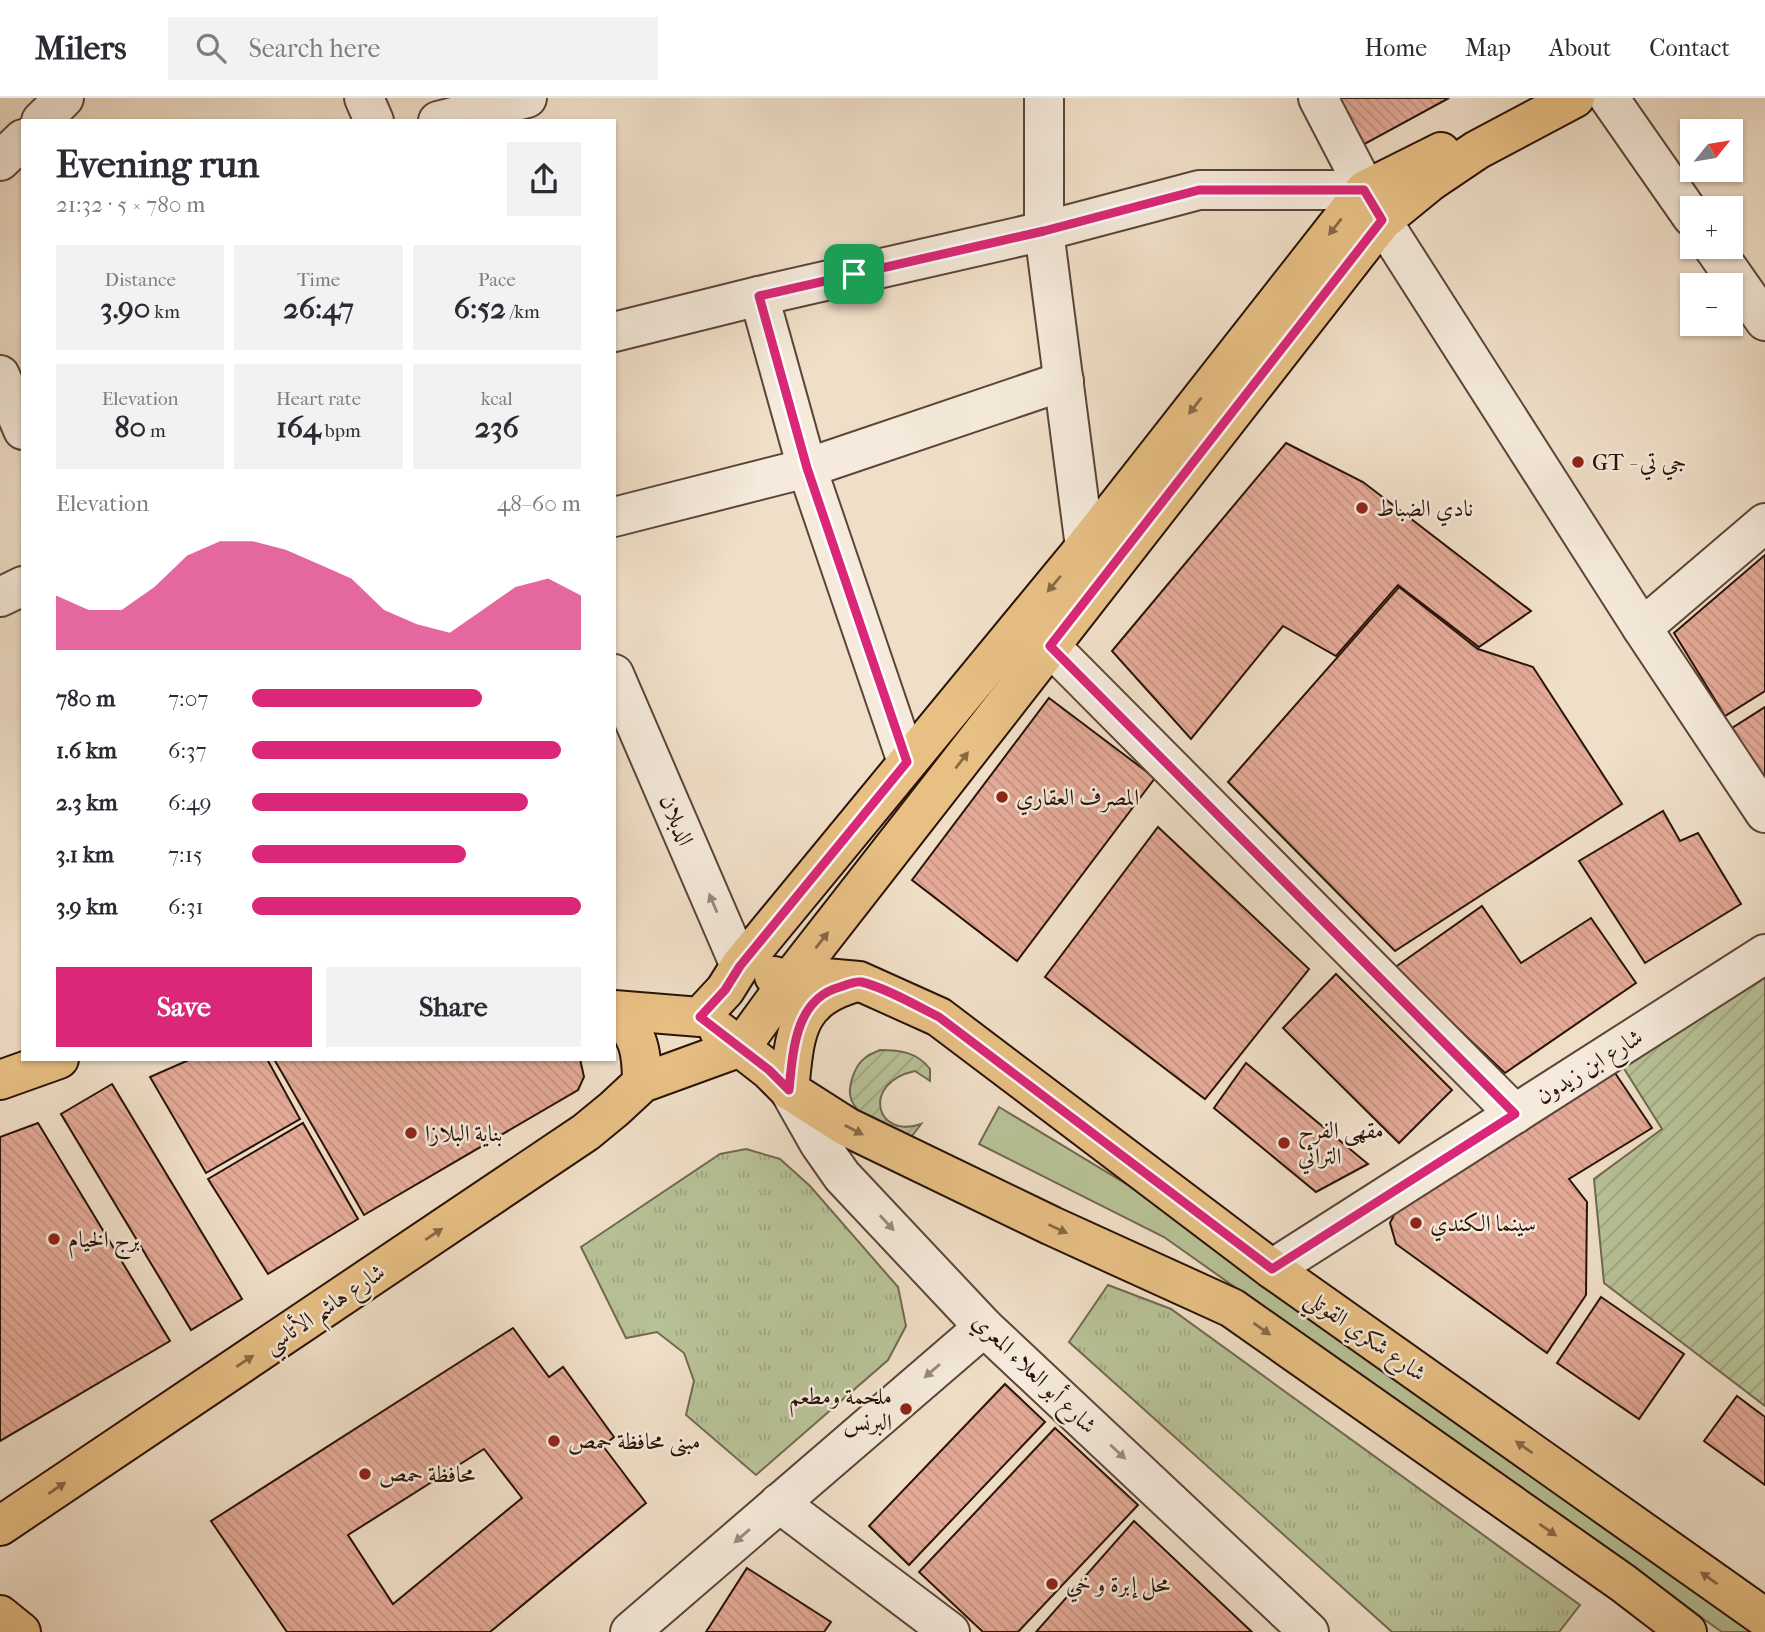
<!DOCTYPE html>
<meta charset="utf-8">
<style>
body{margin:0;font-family:"IM FELL French Canon",Amiri,serif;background:#f2f2f3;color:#2b2b33;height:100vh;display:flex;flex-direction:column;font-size:26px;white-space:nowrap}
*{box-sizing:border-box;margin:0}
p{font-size:23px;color:#7c7c81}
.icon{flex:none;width:38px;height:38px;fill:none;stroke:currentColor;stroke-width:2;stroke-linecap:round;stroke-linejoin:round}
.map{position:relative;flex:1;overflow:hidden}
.panel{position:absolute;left:21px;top:21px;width:595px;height:942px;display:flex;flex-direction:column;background:#fff;border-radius:0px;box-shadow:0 2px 5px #0004}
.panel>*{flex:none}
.needle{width:46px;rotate:60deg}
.buttons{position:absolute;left:1680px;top:21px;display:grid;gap:14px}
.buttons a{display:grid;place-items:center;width:63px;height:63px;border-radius:0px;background:#fff;box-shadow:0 2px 5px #0004;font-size:35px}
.pin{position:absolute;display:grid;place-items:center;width:60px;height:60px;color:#fff;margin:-30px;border-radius:14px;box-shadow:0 4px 10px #0006}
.round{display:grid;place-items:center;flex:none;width:74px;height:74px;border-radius:0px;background:#f2f2f3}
.summary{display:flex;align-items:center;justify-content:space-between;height:119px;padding:0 35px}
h1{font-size:38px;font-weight:700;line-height:52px}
.metrics{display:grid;grid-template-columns:repeat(3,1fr);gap:10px;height:119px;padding:7px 35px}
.metrics div{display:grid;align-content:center;border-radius:0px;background:#f2f2f3;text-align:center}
.metrics b{font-size:30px;font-weight:700}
.metrics small{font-size:19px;font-weight:400}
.metrics p{font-size:19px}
.chart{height:196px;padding:14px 35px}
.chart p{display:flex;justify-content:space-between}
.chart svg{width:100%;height:126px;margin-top:7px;fill:#db2777;opacity:.7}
.cta{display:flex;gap:14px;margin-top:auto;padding:14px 35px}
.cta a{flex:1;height:80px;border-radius:0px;background:#db2777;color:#fff;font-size:28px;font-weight:700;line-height:80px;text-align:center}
.cta a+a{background:#f2f2f3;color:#2b2b33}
ul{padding:0 35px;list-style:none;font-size:23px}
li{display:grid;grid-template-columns:112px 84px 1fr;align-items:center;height:52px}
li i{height:18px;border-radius:9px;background:#db2777}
header{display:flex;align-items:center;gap:42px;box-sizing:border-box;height:98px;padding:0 35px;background:#fff;border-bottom:2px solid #e1e1e2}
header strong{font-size:33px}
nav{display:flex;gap:38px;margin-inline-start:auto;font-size:24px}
.search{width:490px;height:63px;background:#f2f2f3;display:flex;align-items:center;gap:18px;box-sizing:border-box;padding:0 24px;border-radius:0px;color:#7c7c81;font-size:26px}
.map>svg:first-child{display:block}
.grass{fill:#b8c297;stroke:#706a50;stroke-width:2}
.park{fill:url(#park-tufts);stroke:#706a50;stroke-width:2}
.garden{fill:url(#garden-furrows);stroke:#706a50;stroke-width:2}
.building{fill:url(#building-back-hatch);stroke:#291208;stroke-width:2;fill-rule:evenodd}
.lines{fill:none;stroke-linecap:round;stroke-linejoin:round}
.minor-casing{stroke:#5b4538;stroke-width:42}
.major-casing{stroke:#291208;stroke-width:42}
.minor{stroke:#f5eadb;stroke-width:38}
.major{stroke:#e8c084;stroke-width:38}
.oneway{fill:#886946}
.oneway2{fill:#99897c}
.route-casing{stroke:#fff;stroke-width:14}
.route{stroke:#db2777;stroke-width:9}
.poi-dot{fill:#8f2418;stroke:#f5eadb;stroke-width:2.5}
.labels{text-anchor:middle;stroke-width:5;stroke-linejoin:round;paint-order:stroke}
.poi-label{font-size:23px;fill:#291208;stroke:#f5eadb;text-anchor:start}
.street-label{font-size:23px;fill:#291208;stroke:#f5eadb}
</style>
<header>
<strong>Milers</strong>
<div class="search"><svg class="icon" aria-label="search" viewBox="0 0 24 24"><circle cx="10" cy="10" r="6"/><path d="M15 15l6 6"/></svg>Search here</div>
<nav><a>Home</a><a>Map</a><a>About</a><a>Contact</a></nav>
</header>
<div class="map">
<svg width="1765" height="1534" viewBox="0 0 1765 1534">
<defs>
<pattern id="park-tufts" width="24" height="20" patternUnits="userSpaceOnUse" patternTransform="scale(1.75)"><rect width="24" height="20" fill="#b8c297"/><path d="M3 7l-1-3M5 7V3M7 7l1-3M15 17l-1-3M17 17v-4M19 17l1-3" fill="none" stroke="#9ea681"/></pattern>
<pattern id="garden-furrows" width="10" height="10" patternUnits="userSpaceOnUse" patternTransform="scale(1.75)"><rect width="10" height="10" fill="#b8c297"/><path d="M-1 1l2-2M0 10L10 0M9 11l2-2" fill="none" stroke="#9ea681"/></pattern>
<pattern id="building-back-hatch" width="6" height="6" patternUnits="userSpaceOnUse" patternTransform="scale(1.75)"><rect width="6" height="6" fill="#e4aa97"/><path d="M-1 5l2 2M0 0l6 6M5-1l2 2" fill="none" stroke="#c49181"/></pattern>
</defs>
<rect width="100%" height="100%" fill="#f0dfc8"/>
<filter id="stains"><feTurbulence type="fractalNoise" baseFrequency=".00286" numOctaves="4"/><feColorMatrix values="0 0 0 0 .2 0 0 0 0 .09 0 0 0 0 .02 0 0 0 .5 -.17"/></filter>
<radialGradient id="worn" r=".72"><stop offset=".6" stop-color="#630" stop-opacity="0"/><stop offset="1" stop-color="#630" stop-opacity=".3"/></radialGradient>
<polygon class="grass" points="999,1009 1219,1142 1765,1534 1722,1534 1164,1139 979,1046"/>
<g class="park">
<polygon points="746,1051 780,1061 810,1088 898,1189 906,1228 888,1262 756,1377 686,1317 694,1283 684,1255 657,1234 626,1240 581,1149 720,1056"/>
<polygon points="1108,1187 1171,1211 1580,1507 1559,1534 1392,1534 1069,1244"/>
</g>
<g class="garden">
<polygon points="1765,879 1765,1308 1604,1185 1594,1081 1662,1031 1623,969"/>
<path d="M880,952C900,952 917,954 930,971V983L915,973C860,985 876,1042 921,1026L912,1038C894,1037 857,1019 851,1001C847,989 855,967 865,960C869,956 876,954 880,952Z"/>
</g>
<g class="building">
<polygon points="1335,0 1449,0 1361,48"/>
<polygon points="1286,345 1363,384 1531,513 1479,549 1398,487 1336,558 1283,528 1191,641 1112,553"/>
<polygon points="1765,457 1765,593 1725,618 1674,535"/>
<polygon points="1399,489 1478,551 1533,569 1622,706 1395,853 1228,684"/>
<polygon points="1049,600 1155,680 1017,863 912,782"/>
<polygon points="1765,609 1765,683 1732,630"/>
<polygon points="1663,713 1680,743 1698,735 1741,806 1645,865 1579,763"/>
<polygon points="1158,729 1309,871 1205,1001 1045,879"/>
<polygon points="1482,808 1521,865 1591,820 1636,885 1505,975 1394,870"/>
<polygon points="1336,876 1452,992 1399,1045 1283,930"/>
<polygon points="191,961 267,961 300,1021 206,1075 150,979"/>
<polygon points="274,961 580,961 584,979 578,992 364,1117"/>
<polygon points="1246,965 1368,1066 1316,1094 1214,1010"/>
<polygon points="1613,972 1652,1030 1569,1081 1587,1104 1586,1197 1547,1255 1396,1146 1390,1125 1395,1115 1406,1106"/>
<polygon points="112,986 242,1201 191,1232 61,1016"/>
<polygon points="38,1025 170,1243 0,1343 0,1039"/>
<polygon points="303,1025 358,1121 268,1176 208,1081"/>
<polygon points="1601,1199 1684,1256 1639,1321 1557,1265"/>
<path d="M513,1230L549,1279L563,1269L614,1339L603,1348L646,1405L490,1534H287L211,1423ZM484,1351L522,1400L393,1506L348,1437Z"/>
<polygon points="1005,1286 1045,1324 909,1467 869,1428"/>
<polygon points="1737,1298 1765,1319 1765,1387 1704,1343"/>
<polygon points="1055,1330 1138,1407 1018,1534 983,1534 919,1474"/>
<polygon points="1134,1423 1252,1534 1036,1534"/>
<polygon points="747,1470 831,1524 824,1534 706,1534"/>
</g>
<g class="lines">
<g class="minor-casing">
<g id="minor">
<polyline points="364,0 374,23"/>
<polyline points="1044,0 1044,133 1085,449"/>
<polyline points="1318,0 1382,123 1642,530 1765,715"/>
<polyline points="1609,0 1692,119"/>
<polyline points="41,23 64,0"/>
<polyline points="438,23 527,0"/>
<polyline points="0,63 23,41"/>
<polyline points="1713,149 1765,223"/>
<polyline points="759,198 807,370 907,664"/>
<polyline points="614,234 759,198 1044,133 1199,92 1365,92"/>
<polyline points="0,277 23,332"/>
<polyline points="614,419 807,370 1064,283"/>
<polyline points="0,499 23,488"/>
<polyline points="1642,530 1765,425"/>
<polyline points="1050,548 1515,1016"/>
<polyline points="614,576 740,868"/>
<polyline points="789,992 819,1045 842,1078 984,1229 1309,1534"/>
<polyline points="1272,1171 1765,856"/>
<polyline points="779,1405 950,1534"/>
<polyline points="630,1534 984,1229"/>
</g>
</g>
<g class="major-casing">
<g id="major">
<polyline points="774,878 789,883 825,880 859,883 939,919 1272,1171 1765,1520"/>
<polyline points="614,912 700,919 725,892 740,868 1085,449 1365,92 1441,54"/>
<path d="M614,913C639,935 642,953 642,985"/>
<polyline points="719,933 769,972 789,992 847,1029 1052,1128 1232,1210 1623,1485 1687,1534"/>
<polyline points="0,982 59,961"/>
<path d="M789,992C795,935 795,901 857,884"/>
<polyline points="0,1428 586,1034 614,1011 642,985 741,949 789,883 1382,123 1431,83 1477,52 1575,0"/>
<polyline points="0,1517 21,1534"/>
</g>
</g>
<use href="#minor" class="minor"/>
<use href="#major" class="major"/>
</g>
<defs><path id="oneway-solid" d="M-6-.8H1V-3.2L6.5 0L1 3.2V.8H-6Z" transform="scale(1.75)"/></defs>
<g class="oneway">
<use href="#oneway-solid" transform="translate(1335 129) rotate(128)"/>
<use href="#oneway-solid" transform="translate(1195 308) rotate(128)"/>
<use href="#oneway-solid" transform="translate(1054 486) rotate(130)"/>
<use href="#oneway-solid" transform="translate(962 662) rotate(-52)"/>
<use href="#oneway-solid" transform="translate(822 842) rotate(-52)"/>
<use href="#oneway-solid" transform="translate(854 1032) rotate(27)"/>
<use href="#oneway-solid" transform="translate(1058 1131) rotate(25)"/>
<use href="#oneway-solid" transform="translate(434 1136) rotate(-34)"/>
<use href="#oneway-solid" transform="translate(1262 1231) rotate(35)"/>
<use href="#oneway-solid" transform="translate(245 1263) rotate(-34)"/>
<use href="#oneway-solid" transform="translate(1524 1349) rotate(-145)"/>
<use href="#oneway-solid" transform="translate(57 1390) rotate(-34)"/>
<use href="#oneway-solid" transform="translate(1548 1432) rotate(35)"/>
<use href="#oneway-solid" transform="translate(1709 1480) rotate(-145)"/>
</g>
<g class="oneway2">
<use href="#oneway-solid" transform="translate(713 805) rotate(-113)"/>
<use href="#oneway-solid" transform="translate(887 1125) rotate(47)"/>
<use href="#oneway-solid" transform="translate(932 1273) rotate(139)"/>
<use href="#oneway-solid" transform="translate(1118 1354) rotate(43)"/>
<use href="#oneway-solid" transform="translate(742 1438) rotate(139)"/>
</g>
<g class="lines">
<g class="route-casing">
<path id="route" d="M1199,92H1364L1382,122L1050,548L1515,1016L1272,1171L939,919C919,909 882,888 861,884C855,883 846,887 840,889C795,901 793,953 789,992L769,972L700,919L725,892L740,868L907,664L807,370L759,198L1044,133Z"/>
</g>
<use href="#route" class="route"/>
</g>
<g class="poi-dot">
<circle cx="1578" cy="364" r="7"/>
<circle cx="1362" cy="410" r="7"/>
<circle cx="1002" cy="699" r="7"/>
<circle cx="411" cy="1035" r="7"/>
<circle cx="1284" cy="1045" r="7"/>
<circle cx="1416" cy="1125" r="7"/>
<circle cx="54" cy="1141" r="7"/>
<circle cx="906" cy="1311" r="7"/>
<circle cx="554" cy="1343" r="7"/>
<circle cx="365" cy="1376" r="7"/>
<circle cx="1052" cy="1486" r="7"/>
</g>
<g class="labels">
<g class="poi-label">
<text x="1592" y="372">GT - جي تي</text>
<text x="1376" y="418">نادي الضباط</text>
<text x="1016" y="707">المصرف العقاري</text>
<text x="1298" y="1040">مقهى الفرح<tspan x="1298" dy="26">التراثي</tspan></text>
<text x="425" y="1043">بناية البلازا</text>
<text x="1430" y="1133">سينما الكندي</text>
<text x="68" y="1149">برج الخيام</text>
<text x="892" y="1306" text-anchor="end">ملحمة ومطعم<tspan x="892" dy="26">البرنس</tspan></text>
<text x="568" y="1351">مبنى محافظة حمص</text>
<text x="379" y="1384">محافظة حمص</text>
<text x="1066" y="1494">محل إبرة و خي</text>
</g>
<g class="street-label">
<text transform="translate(677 722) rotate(67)" y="8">الدبلان</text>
<text transform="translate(1589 968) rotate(-32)" y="8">شارع ابن زيدون</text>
<text transform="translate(324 1210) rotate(-34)" y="8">شارع هاشم الأتاسي</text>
<text transform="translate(1366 1237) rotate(35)" y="8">شارع شكري القوتلي</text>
<text transform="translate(1035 1275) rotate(44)" y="8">شارع أبو العلاء المعري</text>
</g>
</g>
<rect width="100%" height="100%" filter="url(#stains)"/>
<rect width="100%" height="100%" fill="url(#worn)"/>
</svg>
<div class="buttons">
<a><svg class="needle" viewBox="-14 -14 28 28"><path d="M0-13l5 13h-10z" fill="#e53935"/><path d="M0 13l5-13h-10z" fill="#7c7c81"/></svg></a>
<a>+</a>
<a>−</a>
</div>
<div class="pin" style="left:854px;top:176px;background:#1e9e55"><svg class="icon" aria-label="arrive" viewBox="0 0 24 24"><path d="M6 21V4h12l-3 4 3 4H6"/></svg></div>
<section class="panel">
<div class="summary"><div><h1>Evening run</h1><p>21:32 · 5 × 780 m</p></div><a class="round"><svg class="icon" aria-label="share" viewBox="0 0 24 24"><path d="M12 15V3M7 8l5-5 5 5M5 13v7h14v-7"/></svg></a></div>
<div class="metrics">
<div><p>Distance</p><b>3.90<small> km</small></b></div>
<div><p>Time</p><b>26:47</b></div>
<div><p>Pace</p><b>6:52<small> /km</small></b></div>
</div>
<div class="metrics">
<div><p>Elevation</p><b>80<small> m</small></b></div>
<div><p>Heart rate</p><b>164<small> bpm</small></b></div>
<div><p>kcal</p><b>236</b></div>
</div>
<div class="chart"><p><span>Elevation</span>48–60 m</p>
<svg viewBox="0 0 160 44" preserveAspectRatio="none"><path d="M0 44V25L10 30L20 30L30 22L40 11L50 6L60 6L70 9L80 14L90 19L100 30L110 35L120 38L130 30L140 22L150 19L160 25V44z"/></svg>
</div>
<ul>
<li><b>780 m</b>7:07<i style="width:70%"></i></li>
<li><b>1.6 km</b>6:37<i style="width:94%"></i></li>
<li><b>2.3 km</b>6:49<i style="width:84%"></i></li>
<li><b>3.1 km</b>7:15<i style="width:65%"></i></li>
<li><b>3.9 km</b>6:31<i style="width:100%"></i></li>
</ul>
<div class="cta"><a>Save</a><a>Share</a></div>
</section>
</div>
